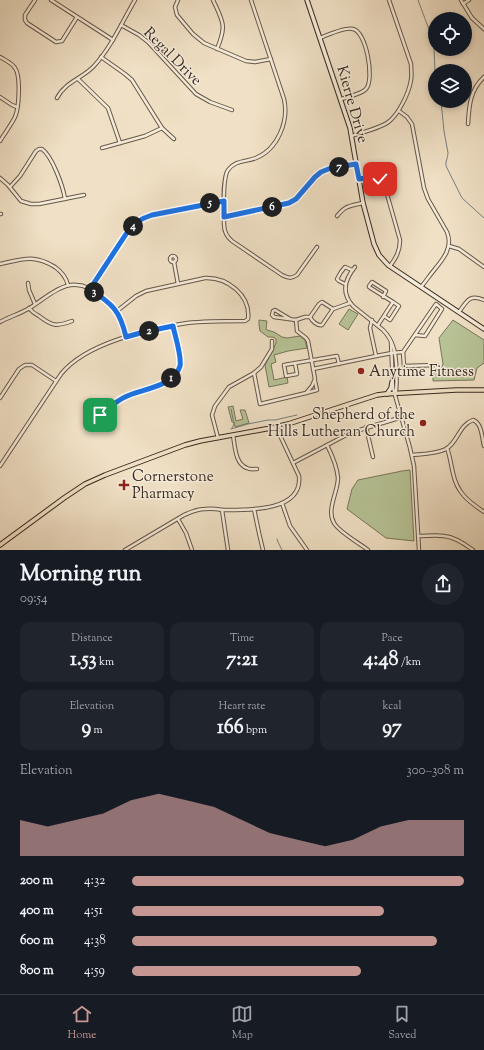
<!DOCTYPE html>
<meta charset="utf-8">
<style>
body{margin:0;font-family:"Sorts Mill Goudy",serif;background:#20242c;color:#f1f3f6;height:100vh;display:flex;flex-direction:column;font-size:15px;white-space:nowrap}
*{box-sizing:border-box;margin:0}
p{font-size:13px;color:#9ea1a6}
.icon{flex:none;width:22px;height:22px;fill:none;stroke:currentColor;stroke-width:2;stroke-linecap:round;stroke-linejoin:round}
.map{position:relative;height:550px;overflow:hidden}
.sheet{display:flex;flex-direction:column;background:#171b24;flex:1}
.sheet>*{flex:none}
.tools{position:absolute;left:428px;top:12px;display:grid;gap:8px}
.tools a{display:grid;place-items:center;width:44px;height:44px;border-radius:50%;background:#171b24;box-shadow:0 2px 6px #0003;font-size:20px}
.pin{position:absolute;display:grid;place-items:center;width:34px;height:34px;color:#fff;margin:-17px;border-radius:8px;box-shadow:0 2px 6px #0006}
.km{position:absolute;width:20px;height:20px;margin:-10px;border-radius:50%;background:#222;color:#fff;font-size:11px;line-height:20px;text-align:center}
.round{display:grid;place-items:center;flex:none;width:42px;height:42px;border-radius:21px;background:#20242c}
.head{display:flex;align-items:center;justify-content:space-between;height:68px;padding:0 20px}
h1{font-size:22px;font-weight:700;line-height:30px}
.metrics{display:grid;grid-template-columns:repeat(3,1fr);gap:6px;height:68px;padding:4px 20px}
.metrics div{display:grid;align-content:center;border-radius:10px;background:#20242c;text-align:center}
.metrics b{font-size:20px;font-weight:700}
.metrics small{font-size:11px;font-weight:400}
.metrics p{font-size:11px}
.chart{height:112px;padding:8px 20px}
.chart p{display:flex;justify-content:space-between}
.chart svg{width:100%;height:72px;margin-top:4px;fill:#c59692;opacity:.7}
ul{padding:0 20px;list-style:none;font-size:13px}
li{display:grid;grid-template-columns:64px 48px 1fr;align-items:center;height:30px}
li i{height:10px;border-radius:5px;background:#c59692}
.tabs{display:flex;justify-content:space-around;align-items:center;height:56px;border-top:1px solid #363941;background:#171b24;font-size:11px;color:#9ea1a6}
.tabs a{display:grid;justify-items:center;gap:2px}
.tabs .current{color:#c59692}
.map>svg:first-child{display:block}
.green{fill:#b7c396;stroke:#78765b}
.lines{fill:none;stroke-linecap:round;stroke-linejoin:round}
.stream{stroke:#778080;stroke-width:1}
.street-casing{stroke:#675749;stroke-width:4.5}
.secondary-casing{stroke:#392920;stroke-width:5.5}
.primary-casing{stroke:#392920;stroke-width:5.5}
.street{stroke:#f5ebd9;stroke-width:2.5}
.secondary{stroke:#f5ebd9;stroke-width:3.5}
.primary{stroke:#f0e0c5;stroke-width:3.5}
.route-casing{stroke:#fff;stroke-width:8}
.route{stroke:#1a73e8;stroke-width:5}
.poi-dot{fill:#8f2418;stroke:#f5ebd9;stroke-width:1.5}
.labels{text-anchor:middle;stroke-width:3;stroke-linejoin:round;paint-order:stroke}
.street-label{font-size:15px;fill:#392920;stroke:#f5ebd9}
.poi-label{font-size:15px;fill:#392920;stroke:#f5ebd9;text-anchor:start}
</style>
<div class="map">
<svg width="484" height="550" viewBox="0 0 484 550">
<rect width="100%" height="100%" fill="#f0e0c5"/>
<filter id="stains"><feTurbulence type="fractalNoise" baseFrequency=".005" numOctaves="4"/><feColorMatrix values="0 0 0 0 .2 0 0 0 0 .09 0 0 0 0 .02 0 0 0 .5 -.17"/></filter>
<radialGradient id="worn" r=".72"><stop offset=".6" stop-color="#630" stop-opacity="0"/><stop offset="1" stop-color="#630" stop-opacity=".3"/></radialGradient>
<g class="green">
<polygon points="349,309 358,314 348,330 339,324"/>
<polygon points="259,320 267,321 266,329 267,330 274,332 282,337 287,338 300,336 305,340 307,348 288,351 274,355 276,362 271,364 274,380 287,377 288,383 269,387 265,365 273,350 276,343 276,339 273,337 268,337 260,331 259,325"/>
<polygon points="453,320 484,340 484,363 477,368 474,380 433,381 433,370 441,369 443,364 439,338"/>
<polygon points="233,406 236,421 243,419 240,410 245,410 249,423 235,427 234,422 232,422 228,407"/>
<polygon points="410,470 414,541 386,538 347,509 352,489 358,480 402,471"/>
</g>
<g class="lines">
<g class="stream">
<polyline points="418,0 430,32 434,48 435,71"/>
<path d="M441,101L444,131L448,153C448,158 445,162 446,166L462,198L484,218"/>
<polyline points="231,409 234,424 232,428"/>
<polyline points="231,429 248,424 268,420 275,420 297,415"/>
<polyline points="277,539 278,542 282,550"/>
</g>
<g class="street-casing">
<g id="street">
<polyline points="35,0 25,15 25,20 27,23 56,42 62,41 77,17"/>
<polyline points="51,0 113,40"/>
<polyline points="178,0 175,7 177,15 193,34 204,43 246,61 255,62 271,59"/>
<path d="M213,0C223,22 227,25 217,49"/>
<path d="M251,0L284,99C289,121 278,149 256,158C246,162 235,160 228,170C222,178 224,212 224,224C224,231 227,237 232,241L282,275C288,278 291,279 297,275L317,247"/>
<polyline points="461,0 472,18 484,29"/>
<polyline points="463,4 469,0"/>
<polyline points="121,25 139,35 148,42 196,94 210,102 232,110"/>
<path d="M320,38C327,35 347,27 353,29C366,31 375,79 366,89C362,94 347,97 341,99"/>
<path d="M0,57C5,60 12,63 15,68C21,76 19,108 15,117C11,125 5,133 0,141"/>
<polyline points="101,57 125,74 132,80 162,128 174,139"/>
<polyline points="78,79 108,108 120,143"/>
<polyline points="0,97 12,105 17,107"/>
<path d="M57,98C65,82 83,78 94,66C112,46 122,22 135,0"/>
<path d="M399,111L407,117L412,124L424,188L428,199L447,232C453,247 444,258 435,269C430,275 426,281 421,287"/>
<path d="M468,124C469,106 470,90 484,77"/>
<path d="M352,136C363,132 377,129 387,123C398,116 409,93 411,80C412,75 411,70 411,64L389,0"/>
<polyline points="102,148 145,136 162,128"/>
<polyline points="374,177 378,173 381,173 383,176 383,182"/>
<polyline points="0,178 8,185 21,201 31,204 39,204 84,195"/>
<path d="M359,179C370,177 380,175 385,187L400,240C400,251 396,258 390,266"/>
<path d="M10,187L20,176L36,151L39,149H42C52,156 63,186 65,199"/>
<polyline points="0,214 1,214"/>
<path d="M337,216C346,205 350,206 363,203"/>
<path d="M224,217L289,203C305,195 310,177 326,170C335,165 347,165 357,164"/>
<polyline points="449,246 459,249 484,267"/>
<circle cx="173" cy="259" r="3"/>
<polyline points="174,262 178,284"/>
<path d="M0,264C23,259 34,254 55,267C62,272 66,277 68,285"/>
<path d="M355,267C345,279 341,293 353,306L383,330C388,335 392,342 394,349C397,360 397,381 396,393"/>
<polyline points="28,283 29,290 35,304"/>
<polyline points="345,284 339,281 337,279 341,272 345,267 352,270"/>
<polyline points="90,289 130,229 140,220 152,215 224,201"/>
<path d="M29,308C32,312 35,314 39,316C52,326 56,327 72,321"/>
<path d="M459,312C467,301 469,294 484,300"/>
<polyline points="384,316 390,320 399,306 393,302"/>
<polyline points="310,317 319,304 322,302 333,309"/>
<polyline points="290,319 275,310 273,311 272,315 274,317 296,320"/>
<path d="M0,322C9,317 19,314 28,309C42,301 60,283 77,285C86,285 93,291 101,297C117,307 122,319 126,337"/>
<polyline points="378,325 393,302 369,287 369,286 372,282 386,291 383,297"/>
<polyline points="391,342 393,388 410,448 414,466 419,550"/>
<polyline points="403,352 404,366 437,365"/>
<polyline points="376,356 392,353 403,352 436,304 442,309 425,336 415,335"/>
<path d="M295,363L297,374L286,376L284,365C302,362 319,359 337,356L339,364"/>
<polyline points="313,369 376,356 370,328 372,320"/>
<path d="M254,373L260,404L306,393L312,386L315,379L308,341L306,338L297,331L296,320L305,317H310C312,321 317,326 322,325L333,309L350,303"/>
<polyline points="306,393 317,390 315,381"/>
<polyline points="0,398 19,369 25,365 32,365 56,381"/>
<path d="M100,415C108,409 116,401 125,397C141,389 175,387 180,366C182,357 175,336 173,326"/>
<polyline points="366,427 373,457"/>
<path d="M233,435C235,446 235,464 247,468C250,470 254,469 257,469"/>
<polyline points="218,438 212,415 215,406 229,387 254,373 261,367 272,349 272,341"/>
<path d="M327,445C332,455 337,466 338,478C338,492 326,510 334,523C339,532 359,543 368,550"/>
<path d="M447,448C450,456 451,465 453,473C457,493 468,501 484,512"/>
<path d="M412,455C422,454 436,454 446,449C458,442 459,425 473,420C482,423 482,438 484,446"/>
<polyline points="293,463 350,433 402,417"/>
<path d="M0,466L61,374C86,343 148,329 187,323C206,321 226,321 245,321L248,319C251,295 227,277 205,278L146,291L136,296L117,311"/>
<polyline points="282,503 290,526 307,550"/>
<polyline points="254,509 259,533 263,550"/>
<polyline points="222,510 228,550"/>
<polyline points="178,519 186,533 192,550"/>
<path d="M418,536C427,536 436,535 444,536C455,537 465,544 473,550"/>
<path d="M125,550L184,515C191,512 197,509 205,509C211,508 217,509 223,510C247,510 303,512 299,476L276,427"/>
</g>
</g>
<g class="secondary-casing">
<g id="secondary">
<polyline points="307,0 350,128 363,203 374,244 379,255 388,265 484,329"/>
<polyline points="387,394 391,388 392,382"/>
</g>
</g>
<g class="primary-casing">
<polyline id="primary" points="0,545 64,498 85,484 105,475 185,445 200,441 271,428 288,424 377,395 385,394 456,390 484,390"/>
</g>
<use href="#street" class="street"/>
<use href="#secondary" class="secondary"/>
<use href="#primary" class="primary"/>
</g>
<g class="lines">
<g class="route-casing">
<path id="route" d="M100,415C108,409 116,401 125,397C141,389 174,387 180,366C182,357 175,336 173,326L144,332L126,337C120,310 112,304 90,289L130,228C136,221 143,218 152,215L224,201V217L289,203L296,199L315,177L321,172L331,168L356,164L359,179L372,177L380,179"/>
</g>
<use href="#route" class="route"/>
</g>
<g class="poi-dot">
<circle cx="361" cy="371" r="4"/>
<circle cx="423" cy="423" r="4"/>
<path d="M122 479h4v4h4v4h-4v4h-4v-4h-4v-4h4z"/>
</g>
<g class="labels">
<g class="street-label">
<text transform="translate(173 56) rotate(45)" y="5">Regal Drive</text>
<text transform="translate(353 104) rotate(74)" y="5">Kierre Drive</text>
</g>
<g class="poi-label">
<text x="369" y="376">Anytime Fitness</text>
<text x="415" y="419" text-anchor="end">Shepherd of the<tspan x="415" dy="17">Hills Lutheran Church</tspan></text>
<text x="132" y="481">Cornerstone<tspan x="132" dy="17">Pharmacy</tspan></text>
</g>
</g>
<rect width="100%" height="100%" filter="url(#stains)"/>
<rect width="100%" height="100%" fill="url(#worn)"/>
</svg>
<div class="tools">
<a><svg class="icon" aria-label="locate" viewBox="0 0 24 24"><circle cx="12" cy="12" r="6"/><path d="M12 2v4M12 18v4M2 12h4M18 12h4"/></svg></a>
<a><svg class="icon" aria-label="layers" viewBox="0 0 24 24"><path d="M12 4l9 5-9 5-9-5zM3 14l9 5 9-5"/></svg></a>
</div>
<div class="pin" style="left:100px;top:415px;background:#1e9e55"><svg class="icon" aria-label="arrive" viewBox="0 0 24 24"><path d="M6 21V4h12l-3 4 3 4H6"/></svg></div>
<div class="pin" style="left:380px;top:179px;background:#d93025"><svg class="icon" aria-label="check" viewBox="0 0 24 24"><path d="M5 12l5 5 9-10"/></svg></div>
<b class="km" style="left:171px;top:378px">1</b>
<b class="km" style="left:149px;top:331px">2</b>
<b class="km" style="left:94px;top:292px">3</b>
<b class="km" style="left:133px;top:226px">4</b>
<b class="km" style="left:210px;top:203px">5</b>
<b class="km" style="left:272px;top:207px">6</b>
<b class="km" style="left:339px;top:167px">7</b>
</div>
<section class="sheet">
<div class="head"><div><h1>Morning run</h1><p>09:54</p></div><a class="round"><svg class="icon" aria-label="share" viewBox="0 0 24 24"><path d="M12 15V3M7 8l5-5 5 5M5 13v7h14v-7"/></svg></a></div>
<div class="metrics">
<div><p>Distance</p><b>1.53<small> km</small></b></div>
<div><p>Time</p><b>7:21</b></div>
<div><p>Pace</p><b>4:48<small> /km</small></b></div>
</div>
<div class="metrics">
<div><p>Elevation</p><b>9<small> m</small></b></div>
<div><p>Heart rate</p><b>166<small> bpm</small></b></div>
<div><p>kcal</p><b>97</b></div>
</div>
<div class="chart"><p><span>Elevation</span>300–308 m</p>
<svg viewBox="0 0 160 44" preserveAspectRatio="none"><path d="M0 44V22L10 26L20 22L30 18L40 10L50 6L60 10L70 14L80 22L90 30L100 34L110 38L120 34L130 26L140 22L150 22L160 22V44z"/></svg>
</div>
<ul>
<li><b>200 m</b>4:32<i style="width:100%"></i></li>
<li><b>400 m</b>4:51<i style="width:76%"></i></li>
<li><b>600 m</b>4:38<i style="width:92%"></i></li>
<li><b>800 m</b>4:59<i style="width:69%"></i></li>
</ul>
</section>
<nav class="tabs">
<a class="current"><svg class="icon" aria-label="home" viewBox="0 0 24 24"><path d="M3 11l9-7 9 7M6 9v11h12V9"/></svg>Home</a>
<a><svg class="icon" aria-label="map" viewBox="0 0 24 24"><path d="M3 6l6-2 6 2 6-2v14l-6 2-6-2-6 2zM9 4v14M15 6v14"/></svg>Map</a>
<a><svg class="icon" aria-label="saved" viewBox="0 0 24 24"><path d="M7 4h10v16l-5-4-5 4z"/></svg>Saved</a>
</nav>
